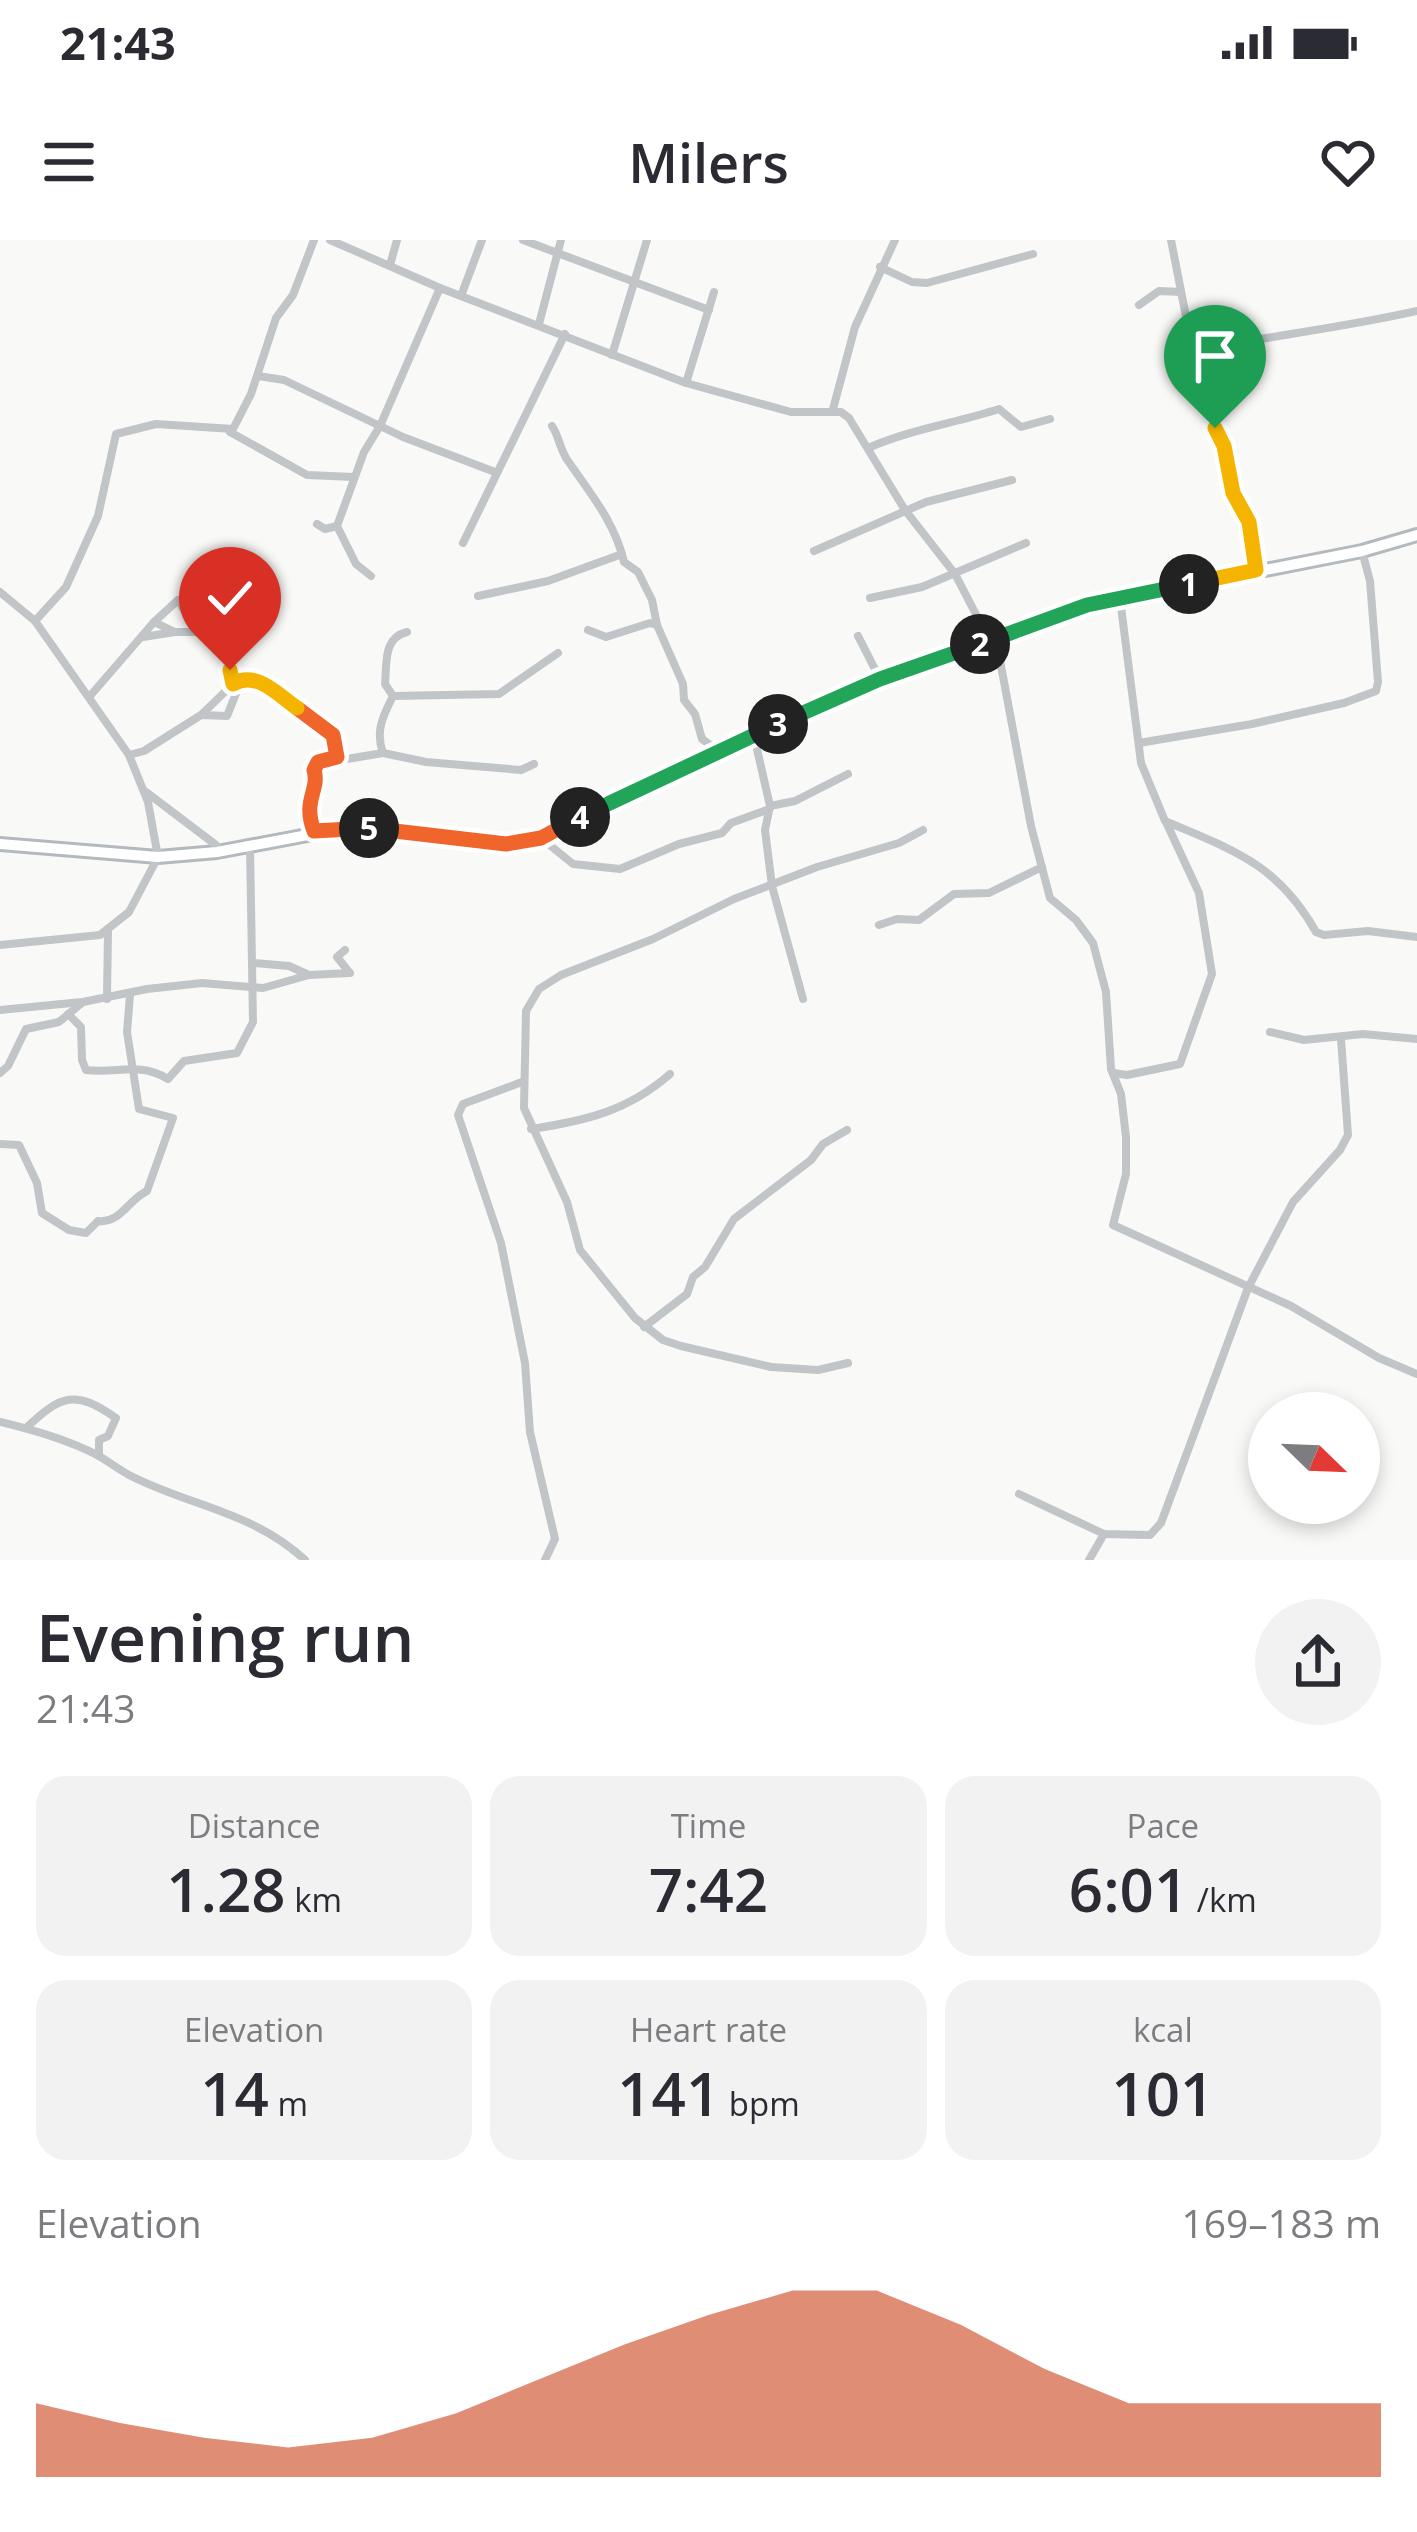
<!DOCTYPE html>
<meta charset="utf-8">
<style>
body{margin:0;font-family:"Open Sans",sans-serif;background:#f2f2f3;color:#2b2b33;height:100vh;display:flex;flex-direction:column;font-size:45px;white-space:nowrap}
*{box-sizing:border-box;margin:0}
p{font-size:39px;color:#7c7c81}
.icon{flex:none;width:66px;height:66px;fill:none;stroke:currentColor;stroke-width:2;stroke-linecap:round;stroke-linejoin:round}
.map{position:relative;height:1320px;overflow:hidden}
.details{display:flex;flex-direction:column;background:#fff;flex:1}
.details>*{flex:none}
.needle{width:78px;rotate:113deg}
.controls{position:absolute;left:1248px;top:1152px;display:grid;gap:24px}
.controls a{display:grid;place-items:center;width:132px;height:132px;border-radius:50%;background:#fff;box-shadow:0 6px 18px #0003;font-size:60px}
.pin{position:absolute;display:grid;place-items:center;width:102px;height:102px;color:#fff;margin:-123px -51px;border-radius:50% 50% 50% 0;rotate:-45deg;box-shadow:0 0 12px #0007}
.pin .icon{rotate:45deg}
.km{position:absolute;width:60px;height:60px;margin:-30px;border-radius:50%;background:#222;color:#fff;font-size:33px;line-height:60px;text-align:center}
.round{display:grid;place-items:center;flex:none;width:126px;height:126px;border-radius:63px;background:#f2f2f3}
.overview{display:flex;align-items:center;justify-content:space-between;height:204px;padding:0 36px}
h1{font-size:66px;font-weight:600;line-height:90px}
.metrics{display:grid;grid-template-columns:repeat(3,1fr);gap:18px;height:204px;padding:12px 36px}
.metrics div{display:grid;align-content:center;border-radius:30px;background:#f2f2f3;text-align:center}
.metrics b{font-size:60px;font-weight:600}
.metrics small{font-size:33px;font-weight:400}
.metrics p{font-size:33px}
.chart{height:336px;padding:24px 36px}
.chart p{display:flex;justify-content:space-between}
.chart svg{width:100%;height:216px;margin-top:12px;fill:#d45d3c;opacity:.7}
.status{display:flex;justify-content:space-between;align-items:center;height:84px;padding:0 60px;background:#fff;direction:ltr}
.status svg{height:33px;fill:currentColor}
header{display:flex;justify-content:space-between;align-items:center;height:156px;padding:0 36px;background:#fff;font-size:54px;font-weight:600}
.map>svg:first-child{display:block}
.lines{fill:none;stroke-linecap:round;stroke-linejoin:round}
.secondary-casing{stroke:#b3b9bd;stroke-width:16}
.street{stroke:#c1c5c8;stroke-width:8}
.secondary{stroke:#fff;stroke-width:10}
.split-1-casing{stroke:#fff;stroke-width:24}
.split-2-casing{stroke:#fff;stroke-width:24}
.split-3-casing{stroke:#fff;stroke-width:24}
.split-4-casing{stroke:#fff;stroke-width:24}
.split-5-casing{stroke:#fff;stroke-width:24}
.split-6-casing{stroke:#fff;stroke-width:24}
.split-7-casing{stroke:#fff;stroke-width:24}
.split-1{stroke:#f5b400;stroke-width:15}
.split-2{stroke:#22a559;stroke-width:15}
.split-3{stroke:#22a559;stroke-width:15}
.split-4{stroke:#22a559;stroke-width:15}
.split-5{stroke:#f0652b;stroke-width:15}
.split-6{stroke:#f0652b;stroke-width:15}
.split-7{stroke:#f5b400;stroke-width:15}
</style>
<div class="status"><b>21:43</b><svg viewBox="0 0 49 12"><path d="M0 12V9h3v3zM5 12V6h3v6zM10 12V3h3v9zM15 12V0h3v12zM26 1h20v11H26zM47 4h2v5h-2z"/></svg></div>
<header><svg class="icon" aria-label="menu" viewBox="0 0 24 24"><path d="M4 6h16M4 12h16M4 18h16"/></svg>Milers<svg class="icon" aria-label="heart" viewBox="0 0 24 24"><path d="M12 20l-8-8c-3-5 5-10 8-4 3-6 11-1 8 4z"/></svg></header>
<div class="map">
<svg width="1417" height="1320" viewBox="0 0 1417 1320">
<rect width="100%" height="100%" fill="#f9f9f7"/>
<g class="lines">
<g class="secondary-casing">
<polyline id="secondary" points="0,604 158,617 217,612 350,587 506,604 541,598 717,510 802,473 880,439 1043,379 1087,365 1362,311 1417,295"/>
</g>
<g class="street">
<polyline points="330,0 440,48 686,143 791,172 841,172 849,178 905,270 955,334 981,384 996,399 1031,586 1050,658 1076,680 1093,703 1106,752 1111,829 1121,854 1126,897 1126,934 1113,985 1291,1066 1379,1118 1417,1134"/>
<polyline points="523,0 709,70"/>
<polyline points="1171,0 1201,153 1224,207 1233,253 1249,282 1255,330"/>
<polyline points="390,25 397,0"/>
<polyline points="880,27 912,42 927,43 1033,14"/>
<polyline points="461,56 482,0"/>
<polyline points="1139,65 1159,51 1181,52"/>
<polyline points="539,84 561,0"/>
<path d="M1193,111C1269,96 1342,88 1417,71"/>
<polyline points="612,115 647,0"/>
<polyline points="258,136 284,140 403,197 495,232"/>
<polyline points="686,143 714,52"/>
<polyline points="833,169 855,87 895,0"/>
<path d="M552,186C559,196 560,210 568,221C591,254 615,283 624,322L638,332L652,360L657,385L683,444L684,460L695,474L702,499L717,510"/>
<polyline points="230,192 307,235 354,237"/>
<path d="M868,208C911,189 956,183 999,169L1021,187L1050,179"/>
<polyline points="317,284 325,289 337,286"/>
<polyline points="463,303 565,94"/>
<polyline points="814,311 926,262 1012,240"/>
<polyline points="371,336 356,324 337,286 364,212 380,186 440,48"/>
<polyline points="0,352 35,381 129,515 148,562 158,617 129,672 100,695 0,705"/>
<polyline points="478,356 548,341 622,314"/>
<polyline points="870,358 922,347 1026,303"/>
<path d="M1120,359L1141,523L1165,581C1233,610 1278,624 1316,692L1324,695L1368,691L1417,697"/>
<polyline points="35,381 66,347 98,276 116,194 156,184 233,189 251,154 276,78 293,55 314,0"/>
<polyline points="154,382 178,360 197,391"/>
<polyline points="588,390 606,397 650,383 657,385"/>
<polyline points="858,396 880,439"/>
<polyline points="143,397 175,392"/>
<polyline points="90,456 154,382 175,392 205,392 228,416 233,444 201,475"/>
<path d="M393,456L385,444C387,422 383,398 407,392"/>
<polyline points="754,496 770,566 765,590 772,646 803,759"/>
<polyline points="1139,503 1252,484 1344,463 1376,451 1378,442 1370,341 1362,311"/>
<path d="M383,513C375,491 383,476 393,456L499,454L558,413"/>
<polyline points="129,515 144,511 201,475 227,476 237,451 233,444 243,438 254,439 333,495 337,517 341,520 383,513 426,522 521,530 534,524"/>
<polyline points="146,552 216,605 217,612"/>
<polyline points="770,566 795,561 848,534"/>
<path d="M313,591C302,560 320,550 314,530L318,522L337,517"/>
<polyline points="541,598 573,624 620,629 679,604 722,593 731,583 767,570"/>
<polyline points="879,685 897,679 919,680 954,654 989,653 1042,627"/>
<polyline points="345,710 337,717 349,732"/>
<polyline points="254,723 289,726 309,735 350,733"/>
<polyline points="107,759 108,689"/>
<polyline points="0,770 82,762"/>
<path d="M68,774L81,787L82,820L86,830C117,834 139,821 168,839L184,821L237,813L253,782L250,606"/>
<polyline points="1270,792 1304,800 1363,794 1417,799"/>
<polyline points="0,833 8,826 26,789 59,782 83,762 147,749 202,743 263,748 309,735"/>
<polyline points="1113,833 1127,835 1180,824 1212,734 1199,653 1166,582"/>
<polyline points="522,842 463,864 458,875 501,1003 525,1123 530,1192 555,1299 545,1320"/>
<path d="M531,889C585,881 628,871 670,834"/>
<path d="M0,904L19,905L37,943L42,973L69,990L86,993L98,981C120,984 129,959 147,951L173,878L139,869L127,792L130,755"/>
<polyline points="644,1087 687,1054 693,1037 705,1027 734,979 811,920 823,904 847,890"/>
<polyline points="848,1123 818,1130 771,1127 681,1106 663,1100 635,1078 580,1010 567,962 524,868 526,771 539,749 561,735 653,699 734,659 817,627 899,603 923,590"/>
<path d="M0,1182C34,1190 66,1199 97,1215C108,1221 118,1229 129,1235C189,1266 254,1272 305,1320"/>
<path d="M26,1188C61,1155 75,1149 116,1178L108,1196L99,1200V1216"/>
<polyline points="1019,1254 1104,1294 1150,1295 1161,1283 1248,1048 1293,962 1340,910 1348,895 1341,799"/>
<polyline points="1089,1320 1104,1294"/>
</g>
<use href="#secondary" class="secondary"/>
</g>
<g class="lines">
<g class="split-1-casing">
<polyline id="split-1" points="1189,344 1256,330 1249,282 1233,253 1224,206 1215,188"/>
</g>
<g class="split-2-casing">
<polyline id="split-2" points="980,404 1087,365 1189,344"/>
</g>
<g class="split-3-casing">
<polyline id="split-3" points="778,484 880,439 980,404"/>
</g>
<g class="split-4-casing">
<polyline id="split-4" points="580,577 778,484"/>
</g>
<g class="split-5-casing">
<polyline id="split-5" points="369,588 506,604 541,598 580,577"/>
</g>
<g class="split-6-casing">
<path id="split-6" d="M297,468L333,495L337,517L318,522L314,530C320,550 302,560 314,591L369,588"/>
</g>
<g class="split-7-casing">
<path id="split-7" d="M230,430L233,444C257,430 278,455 297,468"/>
</g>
<use href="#split-1" class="split-1"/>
<use href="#split-2" class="split-2"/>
<use href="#split-3" class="split-3"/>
<use href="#split-4" class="split-4"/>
<use href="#split-5" class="split-5"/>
<use href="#split-6" class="split-6"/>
<use href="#split-7" class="split-7"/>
</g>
</svg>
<div class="controls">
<a><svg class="needle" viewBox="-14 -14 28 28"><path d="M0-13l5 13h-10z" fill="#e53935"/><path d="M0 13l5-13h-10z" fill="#7c7c81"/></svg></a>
</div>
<div class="pin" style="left:1215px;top:188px;background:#1e9e55"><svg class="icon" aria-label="arrive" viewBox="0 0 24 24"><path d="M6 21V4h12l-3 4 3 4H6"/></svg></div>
<div class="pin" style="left:230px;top:430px;background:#d93025"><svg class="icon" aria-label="check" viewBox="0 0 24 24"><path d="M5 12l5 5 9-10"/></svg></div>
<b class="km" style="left:1189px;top:344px">1</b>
<b class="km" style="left:980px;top:404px">2</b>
<b class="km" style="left:778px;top:484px">3</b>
<b class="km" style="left:580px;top:577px">4</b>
<b class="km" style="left:369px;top:588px">5</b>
</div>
<section class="details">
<div class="overview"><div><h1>Evening run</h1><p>21:43</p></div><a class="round"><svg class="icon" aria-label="share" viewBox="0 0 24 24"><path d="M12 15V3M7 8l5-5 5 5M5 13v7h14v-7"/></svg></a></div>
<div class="metrics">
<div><p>Distance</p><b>1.28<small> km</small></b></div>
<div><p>Time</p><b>7:42</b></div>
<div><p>Pace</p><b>6:01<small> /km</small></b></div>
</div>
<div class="metrics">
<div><p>Elevation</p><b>14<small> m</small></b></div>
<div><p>Heart rate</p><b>141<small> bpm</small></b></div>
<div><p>kcal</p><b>101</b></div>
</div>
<div class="chart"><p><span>Elevation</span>169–183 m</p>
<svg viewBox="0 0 160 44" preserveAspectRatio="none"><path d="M0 44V29L10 33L20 36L30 38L40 36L50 31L60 24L70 17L80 11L90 6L100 6L110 13L120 22L130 29L140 29L150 29L160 29V44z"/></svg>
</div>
</section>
